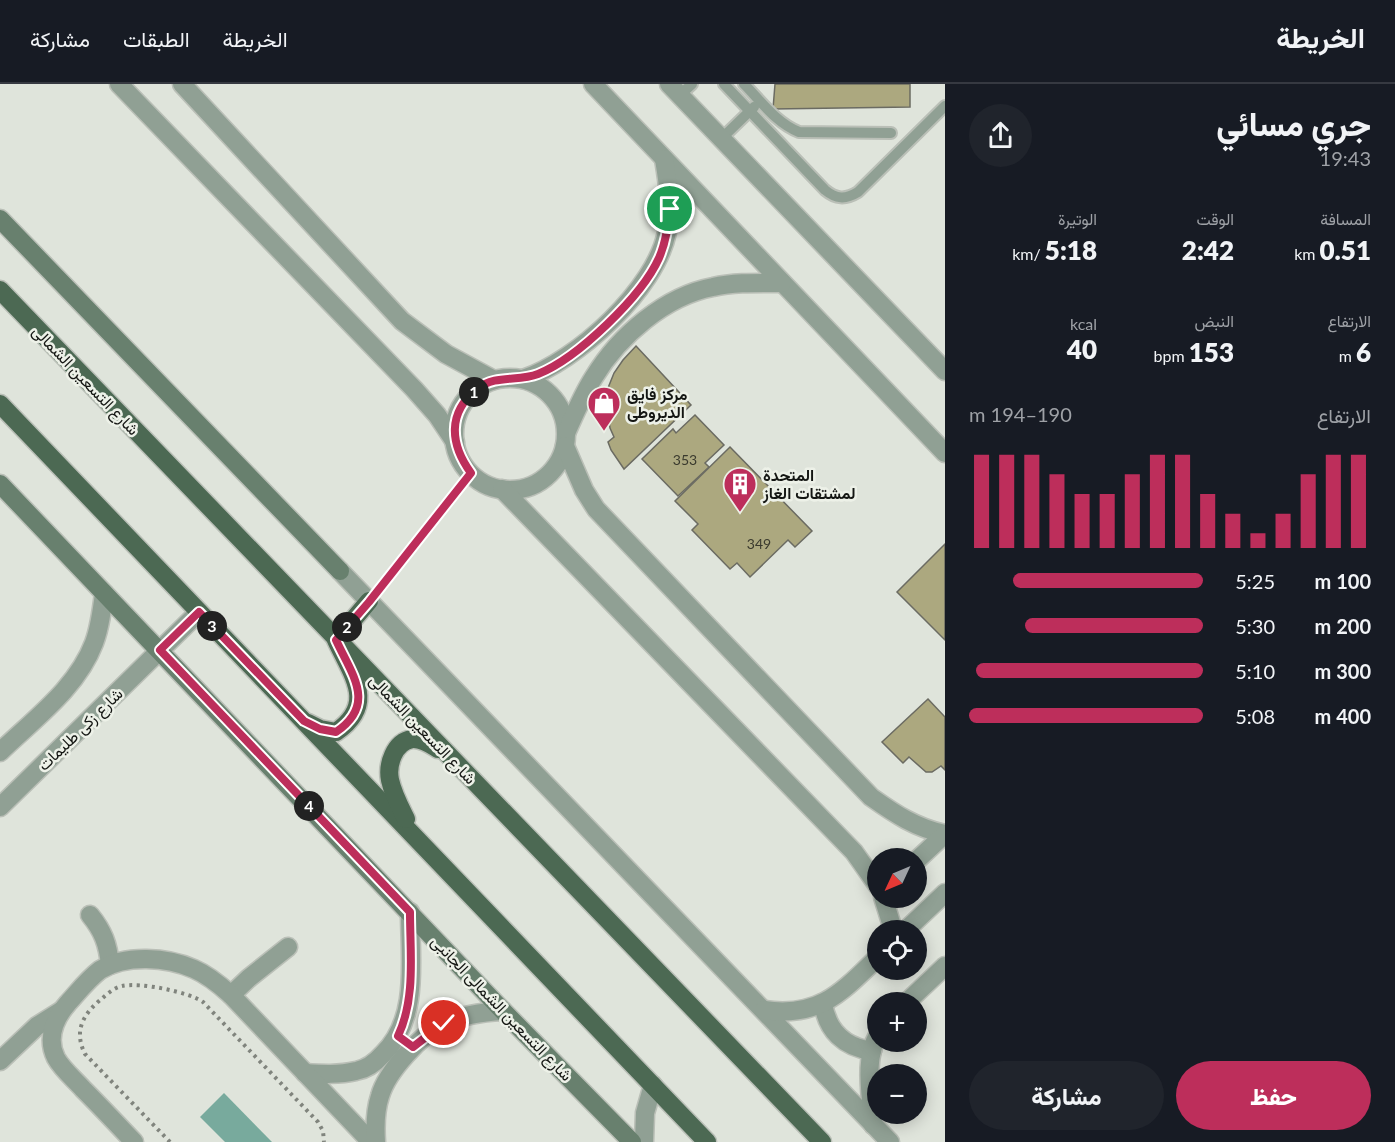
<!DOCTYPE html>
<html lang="ar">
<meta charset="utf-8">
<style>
body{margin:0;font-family:Lato,Vazirmatn,sans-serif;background:#20242c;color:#f1f3f6;direction:rtl;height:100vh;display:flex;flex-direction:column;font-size:22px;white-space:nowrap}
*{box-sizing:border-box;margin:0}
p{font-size:20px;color:#9ea1a6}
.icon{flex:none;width:33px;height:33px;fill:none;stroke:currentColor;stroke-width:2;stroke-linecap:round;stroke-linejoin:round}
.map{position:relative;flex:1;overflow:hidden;direction:ltr}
.details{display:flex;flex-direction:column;background:#171b24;width:450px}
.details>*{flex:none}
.needle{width:39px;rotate:226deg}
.tools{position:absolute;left:867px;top:764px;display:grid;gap:12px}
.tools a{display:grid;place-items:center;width:60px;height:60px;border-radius:50%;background:#171b24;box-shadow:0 3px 15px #0003;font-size:30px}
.pin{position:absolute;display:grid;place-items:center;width:51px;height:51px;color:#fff;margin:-26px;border:3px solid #fff;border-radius:50%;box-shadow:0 2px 6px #0007}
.km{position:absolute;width:30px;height:30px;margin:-15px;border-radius:50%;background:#222;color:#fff;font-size:16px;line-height:30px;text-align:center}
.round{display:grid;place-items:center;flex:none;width:63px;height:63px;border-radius:32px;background:#20242c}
.headline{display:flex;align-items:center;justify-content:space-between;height:102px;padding:0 24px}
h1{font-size:33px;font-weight:800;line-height:45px}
.stats{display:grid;grid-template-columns:repeat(3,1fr);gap:9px;height:102px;padding:6px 24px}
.stats div{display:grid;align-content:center}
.stats b{font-size:26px;font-weight:800}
.stats small{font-size:16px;font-weight:400}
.stats p{font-size:16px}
.chart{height:168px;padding:12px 24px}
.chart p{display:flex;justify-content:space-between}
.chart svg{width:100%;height:108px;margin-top:6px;stroke:#bd2e5b;stroke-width:6}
.cta{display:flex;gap:12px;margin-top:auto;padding:12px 24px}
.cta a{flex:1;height:69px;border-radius:36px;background:#bd2e5b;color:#fff;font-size:24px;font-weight:800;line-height:69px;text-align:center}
.cta a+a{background:#20242c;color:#f1f3f6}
ul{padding:0 24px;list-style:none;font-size:20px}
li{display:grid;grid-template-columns:96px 72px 1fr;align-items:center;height:45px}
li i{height:15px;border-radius:8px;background:#bd2e5b}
header{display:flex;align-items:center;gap:36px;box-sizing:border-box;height:84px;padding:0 30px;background:#171b24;border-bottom:2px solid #363941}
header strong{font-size:28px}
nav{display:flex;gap:33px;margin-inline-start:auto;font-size:21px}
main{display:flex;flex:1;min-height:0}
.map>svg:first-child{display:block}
.water{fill:#78aa9d}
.building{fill:#aca87f;stroke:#6b6b62;stroke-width:1.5}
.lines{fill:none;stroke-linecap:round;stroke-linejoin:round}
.lane-casing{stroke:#babfb7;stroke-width:14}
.street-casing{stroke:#babfb7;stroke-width:21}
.secondary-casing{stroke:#babfb7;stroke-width:21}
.primary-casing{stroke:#babfb7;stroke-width:21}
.path{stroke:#80847d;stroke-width:4;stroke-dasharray:3 4.5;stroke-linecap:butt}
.lane{stroke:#90a094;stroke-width:10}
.street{stroke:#90a094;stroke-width:18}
.secondary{stroke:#68806e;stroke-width:18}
.primary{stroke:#4c6953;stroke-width:18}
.route-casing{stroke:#fff;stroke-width:12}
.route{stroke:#bd2e5b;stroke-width:8}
.labels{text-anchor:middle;stroke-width:5;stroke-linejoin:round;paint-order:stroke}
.number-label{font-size:14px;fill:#3a3a2e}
.street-label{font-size:16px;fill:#141613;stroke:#edf1e8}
.poi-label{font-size:16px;font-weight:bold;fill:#141613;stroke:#edf1e8;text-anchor:start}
</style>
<header>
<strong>الخريطة</strong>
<nav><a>الخريطة</a><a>الطبقات</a><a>مشاركة</a></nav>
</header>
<main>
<section class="details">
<div class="headline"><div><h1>جري مسائي</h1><p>19:43</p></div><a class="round"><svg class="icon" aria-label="share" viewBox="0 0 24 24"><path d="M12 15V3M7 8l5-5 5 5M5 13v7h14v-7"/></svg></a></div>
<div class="stats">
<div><p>المسافة</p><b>0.51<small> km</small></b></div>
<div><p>الوقت</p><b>2:42</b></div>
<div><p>الوتيرة</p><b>5:18<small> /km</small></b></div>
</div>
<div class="stats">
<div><p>الارتفاع</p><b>6<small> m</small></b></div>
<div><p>النبض</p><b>153<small> bpm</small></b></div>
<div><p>kcal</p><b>40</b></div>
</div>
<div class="chart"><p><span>الارتفاع</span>190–194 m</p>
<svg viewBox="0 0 160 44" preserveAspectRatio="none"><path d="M5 44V6M15 44V6M25 44V6M35 44V14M45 44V22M55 44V22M65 44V14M75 44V6M85 44V6M95 44V22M105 44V30M115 44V38M125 44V30M135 44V14M145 44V6M155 44V6"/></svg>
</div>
<ul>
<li><b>100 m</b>5:25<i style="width:81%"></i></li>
<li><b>200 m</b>5:30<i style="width:76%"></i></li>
<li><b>300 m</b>5:10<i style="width:97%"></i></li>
<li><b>400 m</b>5:08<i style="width:100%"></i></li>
</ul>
<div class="cta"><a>حفظ</a><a>مشاركة</a></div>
</section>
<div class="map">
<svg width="945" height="1058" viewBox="0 0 945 1058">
<rect width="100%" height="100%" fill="#dfe4db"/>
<polygon class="water" points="224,1009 272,1058 225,1058 200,1033"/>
<g class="building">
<polygon points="775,0 910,0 910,23 773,25"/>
<polygon points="636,262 691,321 624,385 611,366 608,358 614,353 610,344 606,318 608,304 614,289 623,276"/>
<polygon points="695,331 724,361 705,379 709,383 678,412 642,375 673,345 676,349"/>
<polygon points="730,363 812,447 795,463 788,456 750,493 737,479 730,485 692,446 698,440 675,417"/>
<polygon points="945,460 945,556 897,508"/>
<polygon points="928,615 945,633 945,686 941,682 932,688 926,688 909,673 903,679 882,658"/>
</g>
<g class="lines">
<g class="lane-casing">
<g id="lane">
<path d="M724,0L825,106C836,115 845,116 858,108L945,22"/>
<path d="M744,0C761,17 776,39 799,48L891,49"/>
<polyline points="680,11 692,0"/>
<polyline points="721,55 754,23"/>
</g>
</g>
<g class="street-casing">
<g id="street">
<polyline points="119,0 414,305 437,331 455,358"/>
<polyline points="182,0 402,237 446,270 494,296"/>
<polyline points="593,0 945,369"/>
<polyline points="669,0 945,287"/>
<circle cx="510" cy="350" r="56"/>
<path d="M523,295C577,277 656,205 667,148C672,124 668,99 664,75"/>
<path d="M567,347C575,329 583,310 594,293C619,252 665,212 713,203C735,198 759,199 782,199"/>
<path d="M565,362L584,406L596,425L871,713C895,730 916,744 945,750"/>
<polyline points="502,405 854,768 878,802"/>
<polyline points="340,487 890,1058"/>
<path d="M0,668C34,635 77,604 94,559C100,543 102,526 104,509"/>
<polyline points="0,723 199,528"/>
<polyline points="916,777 945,750"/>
<polyline points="883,813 892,842 891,846"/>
<path d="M90,831C103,847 108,860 110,881"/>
<polyline points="906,846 945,809"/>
<polyline points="231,911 249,894 288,863"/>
<polyline points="907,918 945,882"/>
<path d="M823,919C827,947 844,963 872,967"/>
<path d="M764,926C819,934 841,909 878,873"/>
<polyline points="0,977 37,942 61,927"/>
<path d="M305,989C322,990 339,991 356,987C367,985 376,978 383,970C420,934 410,875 410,828"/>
<path d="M873,1041C872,1013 863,977 878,951"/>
<path d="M134,1058C117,1040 100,1022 83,1005C74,995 62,985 56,974C46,954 55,934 68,919C78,908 88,895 100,886C126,870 167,873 194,885C208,891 220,901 231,911L371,1058"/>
<path d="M376,1058C375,1043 375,1027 380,1012C387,987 421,951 444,939C462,931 484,928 503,927"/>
<polyline points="644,1058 645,1029 653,1001"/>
</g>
</g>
<g class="secondary-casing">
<g id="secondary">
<polyline points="0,135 340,487"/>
<polyline points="0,400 503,927 632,1058"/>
</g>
</g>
<g class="primary-casing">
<g id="primary">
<polyline points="0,206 822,1058"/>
<polyline points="0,320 707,1058"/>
<path d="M308,639L320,645L336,648C377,620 352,591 336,556L369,517"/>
<path d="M406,735C400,723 393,710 390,696C387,681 394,658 412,655C422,654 430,660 438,665"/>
</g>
</g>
<g class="path">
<polyline points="380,504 471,389"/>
<path d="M170,1058L85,970C74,948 82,932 99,917C106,911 113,904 122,902C140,898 189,908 203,918L318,1038L323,1047L324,1058"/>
</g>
<use href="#lane" class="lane"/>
<use href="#street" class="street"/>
<use href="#secondary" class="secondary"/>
<use href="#primary" class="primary"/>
</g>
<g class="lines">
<g class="route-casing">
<path id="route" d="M444,939L413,963L398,952C416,914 410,869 410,828L160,566L199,528L304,637L320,645L336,648C377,620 352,591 336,556L369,518L471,389C450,360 447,329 477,305C496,290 518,298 538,290C578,274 642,212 659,174C666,158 668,141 670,125"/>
</g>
<use href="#route" class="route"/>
</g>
<defs>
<g id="shop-pin" transform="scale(1.725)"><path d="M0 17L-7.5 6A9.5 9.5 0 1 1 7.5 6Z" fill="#bd2e5b" stroke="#edf1e8"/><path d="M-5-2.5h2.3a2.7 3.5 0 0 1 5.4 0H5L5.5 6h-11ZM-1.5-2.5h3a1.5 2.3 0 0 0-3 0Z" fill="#fff"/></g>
<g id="building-pin" transform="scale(1.725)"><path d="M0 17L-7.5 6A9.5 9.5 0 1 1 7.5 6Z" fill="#bd2e5b" stroke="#edf1e8"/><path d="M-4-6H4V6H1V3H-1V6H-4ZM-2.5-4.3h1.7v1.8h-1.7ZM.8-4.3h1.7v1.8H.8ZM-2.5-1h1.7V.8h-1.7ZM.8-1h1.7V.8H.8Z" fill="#fff"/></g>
</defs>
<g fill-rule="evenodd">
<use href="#shop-pin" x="604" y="319"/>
<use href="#building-pin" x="740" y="400"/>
</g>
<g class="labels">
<g class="number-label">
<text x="685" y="381">353</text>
<text x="759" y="465">349</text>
</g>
<g class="street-label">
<text transform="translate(86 296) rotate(46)" y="6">شارع التسعين الشمالى</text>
<text transform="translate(80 645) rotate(-44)" y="6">شارع زكى طليمات</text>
<text transform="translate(423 645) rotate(46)" y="6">شارع التسعين الشمالى</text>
<text transform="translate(502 924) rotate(46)" y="6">شارع التسعين الشمالى الجانبى</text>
</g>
<g class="poi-label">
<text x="627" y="316">مركز فايق<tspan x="627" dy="18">الديروطى</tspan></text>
<text x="763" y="397">المتحدة<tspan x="763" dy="18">لمشتقات الغاز</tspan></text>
</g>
</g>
</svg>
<div class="tools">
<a><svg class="needle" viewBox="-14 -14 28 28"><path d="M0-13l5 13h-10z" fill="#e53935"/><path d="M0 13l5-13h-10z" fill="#9ea1a6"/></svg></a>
<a><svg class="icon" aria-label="locate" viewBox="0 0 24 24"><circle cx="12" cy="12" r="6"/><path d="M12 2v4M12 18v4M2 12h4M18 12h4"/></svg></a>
<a>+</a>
<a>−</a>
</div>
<div class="pin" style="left:670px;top:125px;background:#1e9e55"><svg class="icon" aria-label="arrive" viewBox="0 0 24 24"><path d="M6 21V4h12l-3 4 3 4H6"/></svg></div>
<div class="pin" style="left:444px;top:939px;background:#d93025"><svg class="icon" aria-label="check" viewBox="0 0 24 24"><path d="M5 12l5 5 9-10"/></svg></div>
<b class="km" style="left:474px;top:308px">1</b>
<b class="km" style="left:347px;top:543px">2</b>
<b class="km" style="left:212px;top:542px">3</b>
<b class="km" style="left:309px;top:722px">4</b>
</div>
</main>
